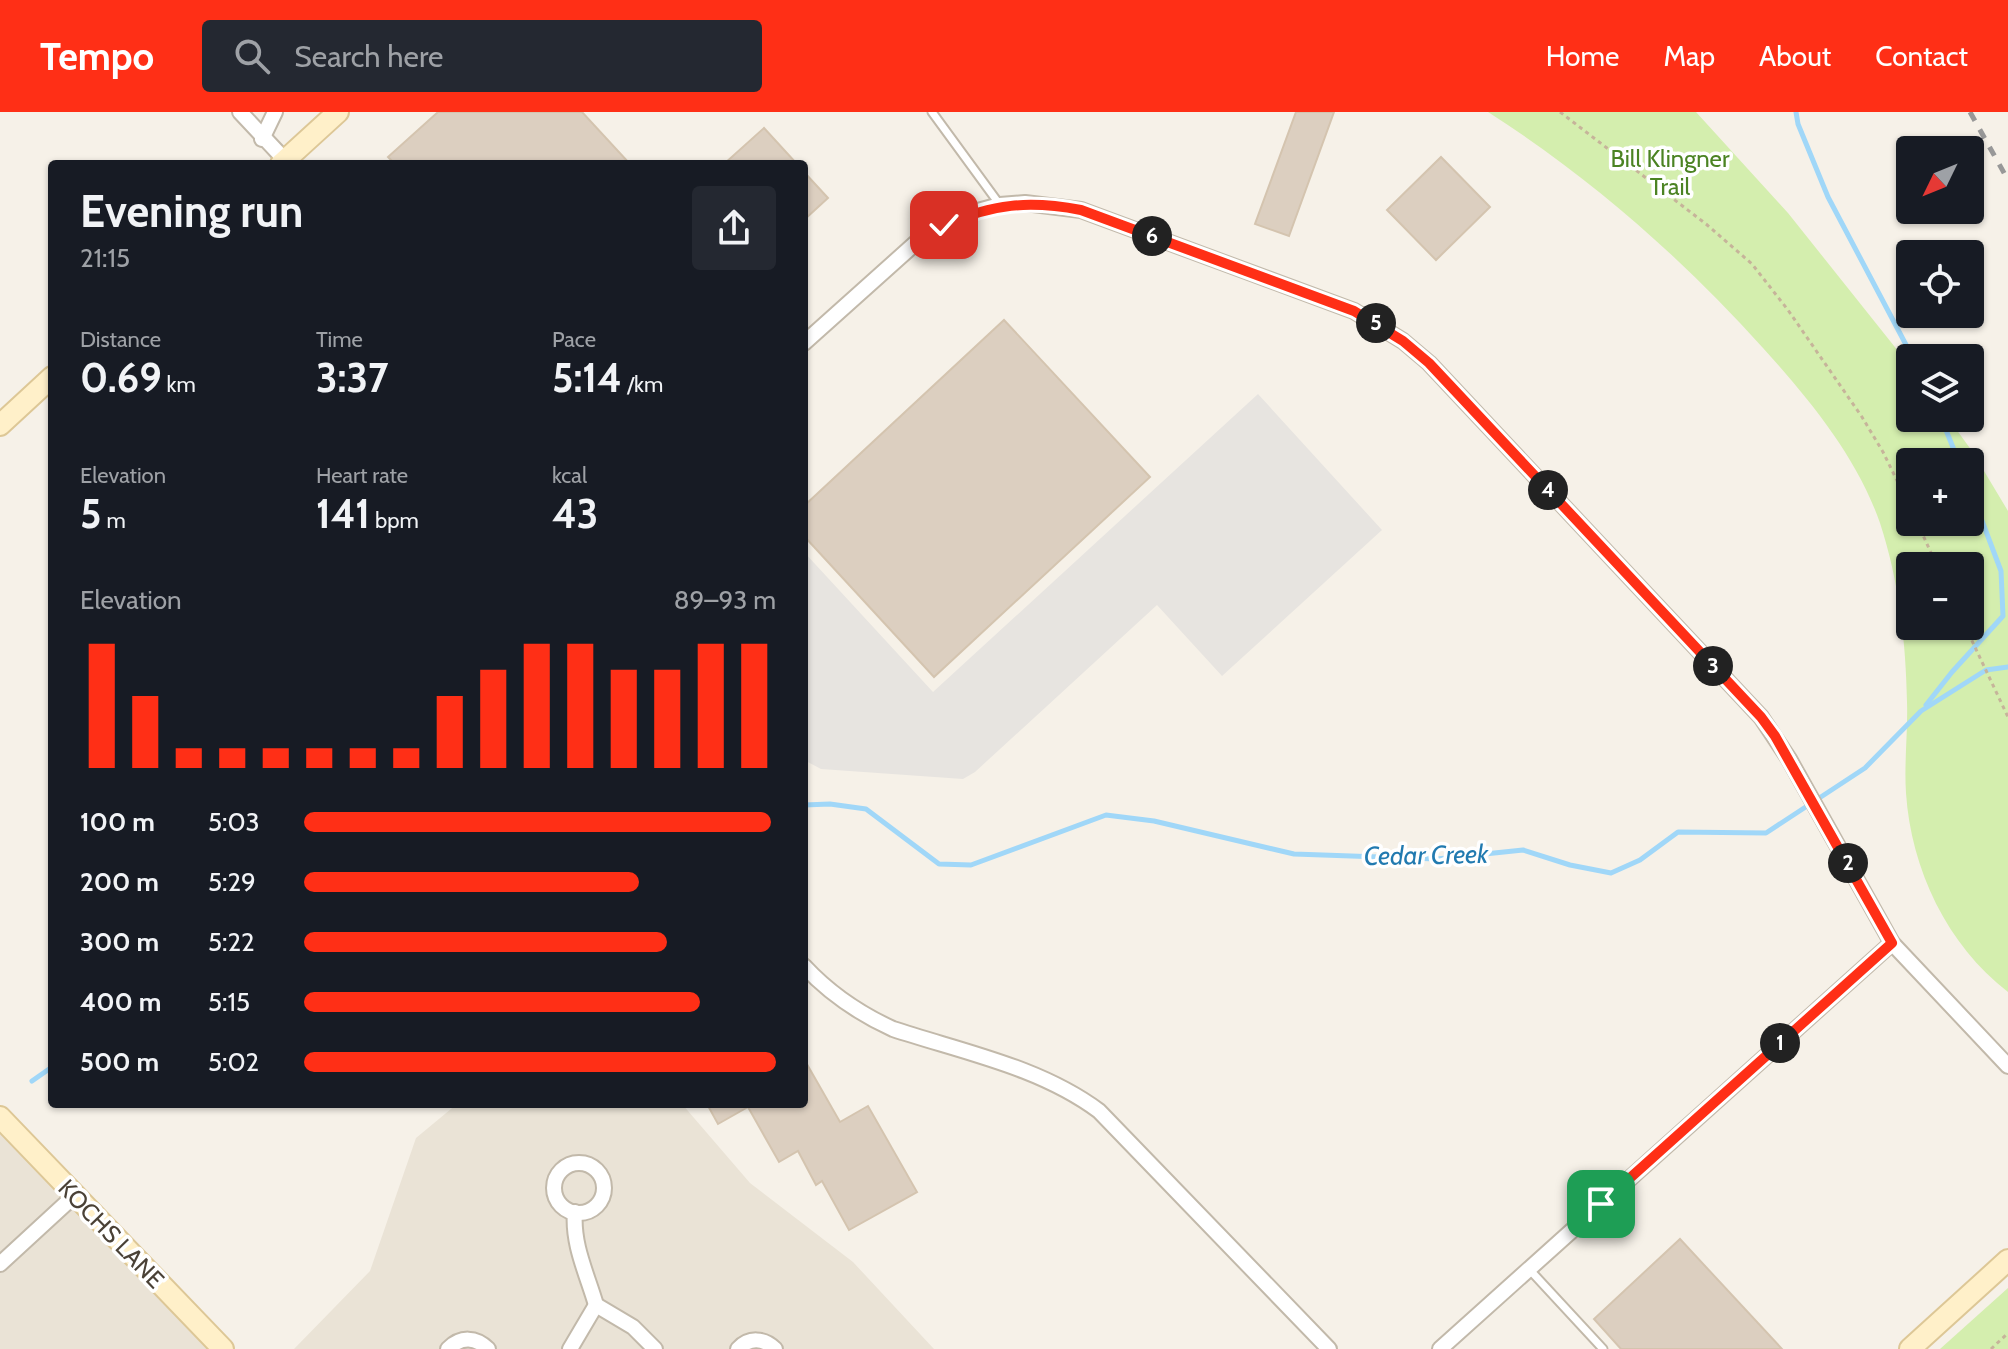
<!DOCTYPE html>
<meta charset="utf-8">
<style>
body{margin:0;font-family:Cabin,sans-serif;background:#242831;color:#f1f3f6;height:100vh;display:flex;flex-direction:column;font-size:30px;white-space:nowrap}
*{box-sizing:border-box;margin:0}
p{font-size:26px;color:#9ea1a6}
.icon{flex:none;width:44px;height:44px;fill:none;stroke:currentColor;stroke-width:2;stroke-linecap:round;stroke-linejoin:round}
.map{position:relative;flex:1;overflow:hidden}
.panel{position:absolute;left:48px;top:48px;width:760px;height:948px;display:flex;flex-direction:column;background:#171b24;border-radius:8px;box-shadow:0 2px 6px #0004}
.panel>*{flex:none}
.needle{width:52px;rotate:227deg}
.buttons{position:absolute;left:1896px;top:24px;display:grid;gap:16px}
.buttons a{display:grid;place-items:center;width:88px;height:88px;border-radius:8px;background:#171b24;box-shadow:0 2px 6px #0004;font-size:40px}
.pin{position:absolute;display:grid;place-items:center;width:68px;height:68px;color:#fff;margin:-34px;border-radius:16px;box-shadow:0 4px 12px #0006}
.km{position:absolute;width:40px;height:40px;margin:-20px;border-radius:50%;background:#222;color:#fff;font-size:22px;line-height:40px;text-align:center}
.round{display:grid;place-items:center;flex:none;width:84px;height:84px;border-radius:8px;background:#242831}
.head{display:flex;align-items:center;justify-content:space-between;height:136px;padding:0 32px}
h1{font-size:44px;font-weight:700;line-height:60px}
.metrics{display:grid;grid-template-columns:repeat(3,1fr);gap:12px;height:136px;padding:8px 32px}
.metrics div{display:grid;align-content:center}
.metrics b{font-size:40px;font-weight:700}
.metrics small{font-size:22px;font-weight:400}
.metrics p{font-size:22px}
.chart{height:224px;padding:16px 32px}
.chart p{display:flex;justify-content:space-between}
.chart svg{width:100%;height:144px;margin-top:8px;stroke:#ff2f16;stroke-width:6}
ul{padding:0 32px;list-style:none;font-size:26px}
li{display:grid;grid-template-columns:128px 96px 1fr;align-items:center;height:60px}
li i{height:20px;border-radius:10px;background:#ff2f16}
header{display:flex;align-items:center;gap:48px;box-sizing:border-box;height:112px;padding:0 40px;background:#ff2f16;color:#fff}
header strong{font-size:38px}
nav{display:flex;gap:44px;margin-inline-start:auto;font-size:28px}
.search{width:560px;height:72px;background:#242831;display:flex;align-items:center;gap:20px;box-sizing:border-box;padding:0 28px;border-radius:8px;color:#9ea1a6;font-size:30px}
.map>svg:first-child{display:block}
.residential{fill:#eae3d6}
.green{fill:#d4eeae;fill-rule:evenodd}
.parking{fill:#e7e4e0}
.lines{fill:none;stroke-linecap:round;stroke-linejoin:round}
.stream{stroke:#a0d7f8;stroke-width:5}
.building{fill:#dccfc0;stroke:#d4c4af;stroke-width:2}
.lane-casing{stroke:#c2b9aa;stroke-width:11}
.street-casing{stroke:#c2b9aa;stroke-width:18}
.secondary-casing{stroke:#ddc796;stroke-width:24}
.path{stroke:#c6b49a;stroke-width:3;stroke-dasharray:4 4;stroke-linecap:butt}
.lane{stroke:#fff;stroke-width:7}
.street{stroke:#fff;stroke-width:14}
.secondary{stroke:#fff0c9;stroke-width:20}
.rail{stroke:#989898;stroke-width:5;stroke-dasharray:10 10;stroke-linecap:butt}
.route-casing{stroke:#fff;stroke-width:16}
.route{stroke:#ff2f16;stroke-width:10}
.labels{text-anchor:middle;stroke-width:7;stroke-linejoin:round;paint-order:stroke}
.park-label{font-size:24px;fill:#4b8322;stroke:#fff}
.street-label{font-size:24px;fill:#4a4136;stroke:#fff}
.water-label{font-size:26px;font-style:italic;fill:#217ab0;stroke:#fff}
</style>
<header>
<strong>Tempo</strong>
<div class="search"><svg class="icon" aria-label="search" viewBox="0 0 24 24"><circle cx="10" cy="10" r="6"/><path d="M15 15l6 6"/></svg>Search here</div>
<nav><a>Home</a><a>Map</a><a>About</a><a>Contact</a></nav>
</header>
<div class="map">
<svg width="2008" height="1237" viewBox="0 0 2008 1237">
<rect width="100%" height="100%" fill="#f6f1e8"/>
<g class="residential">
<polygon points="457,992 682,992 750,1071 853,1150 934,1237 294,1237 370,1159 416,1026"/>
<polygon points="0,1005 223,1237 0,1237"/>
</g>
<g class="green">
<path d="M1488,0H1696L1788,101L1910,254V306H1948L1972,339L2008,399V880C1947,833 1911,757 1906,681C1904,651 1908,620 1907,590C1906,530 1899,469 1880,411C1857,345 1809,287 1763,236C1682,146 1590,65 1488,0ZM1910,350H1970V410H1910ZM1910,454H1970V514H1910Z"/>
<polygon points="2008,1176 2008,1237 1940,1237"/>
</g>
<polygon class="parking" points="1258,282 1382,418 1222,564 1157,493 975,660 963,667 821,657 804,648 804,440 933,580"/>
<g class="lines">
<g class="stream">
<polyline points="1796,0 1798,12 1828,85 1913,246"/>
<polyline points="1941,306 1959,350"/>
<polyline points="1926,593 1952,560 2003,504 2001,459 1970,377"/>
<polyline points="804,693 830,692 866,697 939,752 971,753 1106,703 1154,709 1294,742 1437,747 1523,738 1570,753 1611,761 1640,748 1678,720 1766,721 1865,656 1921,599 1986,558 2008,555"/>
<polyline points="32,969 52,955"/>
</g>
</g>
<g class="building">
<polygon points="438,0 582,0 630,52 395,52 388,45"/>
<polygon points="1296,0 1334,0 1289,124 1255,112"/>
<polygon points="764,16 797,52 724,52"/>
<polygon points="1441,45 1490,95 1436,148 1387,98"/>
<polygon points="804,60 828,86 804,108"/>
<polygon points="1004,208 1150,365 934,565 804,424 804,394"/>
<polygon points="804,947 840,1010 868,994 917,1080 849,1118 822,1069 816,1073 798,1039 779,1050 748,995 718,1012 707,992 804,992"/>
<polygon points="1680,1127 1782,1237 1621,1237 1594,1207"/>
</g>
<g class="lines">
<g class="lane-casing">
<g id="lane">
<polyline points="932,0 1000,93"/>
<polyline points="1529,1157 1603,1237"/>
</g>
</g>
<g class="street-casing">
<g id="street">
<polyline points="240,0 285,48"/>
<polyline points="262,27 275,0"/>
<polyline points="804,231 919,128 944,113 974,100 1000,93 1025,91 1081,98 1354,199 1403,229 1429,251 1761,605 1789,647 1892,831 2008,954"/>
<path d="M804,854C830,882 858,901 893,917C963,940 1040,955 1099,999L1329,1237"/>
<circle cx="579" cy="1076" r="25"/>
<path d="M575,1100C572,1132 587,1162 596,1193"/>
<polyline points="0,1152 74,1084"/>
<polyline points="596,1193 633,1215 655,1237"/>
<path d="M448,1237C461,1224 476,1225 488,1237"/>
<polyline points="570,1237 596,1193"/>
<path d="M738,1237C749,1225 764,1226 775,1237"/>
<polyline points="1440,1237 1892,831"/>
</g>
</g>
<g class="secondary-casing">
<g id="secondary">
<polyline points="281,52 338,0"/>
<polyline points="0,313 52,265"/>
<polyline points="0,1005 223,1237"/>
<polyline points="1910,1237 2008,1148"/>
</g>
</g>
<g class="path">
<polyline points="1560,0 1706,112 1752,152 1788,198 1862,305 1883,340 1910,395"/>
<polyline points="1917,410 1937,454"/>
<polyline points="1965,514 2008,605"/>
<polyline points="1991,1237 2008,1221"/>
</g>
<use href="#lane" class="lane"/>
<use href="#street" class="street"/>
<use href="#secondary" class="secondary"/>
<polyline class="rail" points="1970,0 2008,68"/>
</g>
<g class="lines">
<g class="route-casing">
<path id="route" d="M944,113C993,92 1028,88 1081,98L1354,199L1403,229L1429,251L1761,605L1775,624L1892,831L1601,1092"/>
</g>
<use href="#route" class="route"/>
</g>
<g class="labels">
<g class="park-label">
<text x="1670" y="55">Bill Klingner<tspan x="1670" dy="28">Trail</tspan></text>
</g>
<g class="street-label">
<text transform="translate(111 1122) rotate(46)" y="8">KOCHS LANE</text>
</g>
<g class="water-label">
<text transform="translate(1426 743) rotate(-1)" y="9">Cedar Creek</text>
</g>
</g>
</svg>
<div class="buttons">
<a><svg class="needle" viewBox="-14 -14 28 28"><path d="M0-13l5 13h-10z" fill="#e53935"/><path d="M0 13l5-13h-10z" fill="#9ea1a6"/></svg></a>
<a><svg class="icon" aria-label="locate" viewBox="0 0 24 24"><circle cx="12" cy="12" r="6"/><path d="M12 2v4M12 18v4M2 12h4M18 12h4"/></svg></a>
<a><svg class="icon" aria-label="layers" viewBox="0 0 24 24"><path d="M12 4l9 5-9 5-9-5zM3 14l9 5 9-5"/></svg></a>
<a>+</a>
<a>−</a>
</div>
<div class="pin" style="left:1601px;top:1092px;background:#1e9e55"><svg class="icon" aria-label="arrive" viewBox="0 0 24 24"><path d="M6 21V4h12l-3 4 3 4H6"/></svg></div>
<div class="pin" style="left:944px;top:113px;background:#d93025"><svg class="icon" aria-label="check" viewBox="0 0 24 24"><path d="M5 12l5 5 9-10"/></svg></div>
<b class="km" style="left:1780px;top:931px">1</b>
<b class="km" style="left:1848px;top:751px">2</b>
<b class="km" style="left:1713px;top:554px">3</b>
<b class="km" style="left:1548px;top:378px">4</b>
<b class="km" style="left:1376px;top:211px">5</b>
<b class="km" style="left:1152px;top:124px">6</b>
<section class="panel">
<div class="head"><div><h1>Evening run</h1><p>21:15</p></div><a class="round"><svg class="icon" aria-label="share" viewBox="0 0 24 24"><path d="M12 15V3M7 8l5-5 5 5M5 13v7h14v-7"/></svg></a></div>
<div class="metrics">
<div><p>Distance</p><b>0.69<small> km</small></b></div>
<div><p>Time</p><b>3:37</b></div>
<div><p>Pace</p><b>5:14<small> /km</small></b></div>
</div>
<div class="metrics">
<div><p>Elevation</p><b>5<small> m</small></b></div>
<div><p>Heart rate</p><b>141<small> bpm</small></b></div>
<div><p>kcal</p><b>43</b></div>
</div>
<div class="chart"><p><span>Elevation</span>89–93 m</p>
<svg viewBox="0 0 160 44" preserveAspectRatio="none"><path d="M5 44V6M15 44V22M25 44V38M35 44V38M45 44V38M55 44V38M65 44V38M75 44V38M85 44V22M95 44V14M105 44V6M115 44V6M125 44V14M135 44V14M145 44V6M155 44V6"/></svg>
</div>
<ul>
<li><b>100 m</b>5:03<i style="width:99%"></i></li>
<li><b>200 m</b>5:29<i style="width:71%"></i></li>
<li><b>300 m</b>5:22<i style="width:77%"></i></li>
<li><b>400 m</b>5:15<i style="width:84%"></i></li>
<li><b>500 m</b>5:02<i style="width:100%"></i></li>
</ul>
</section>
</div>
